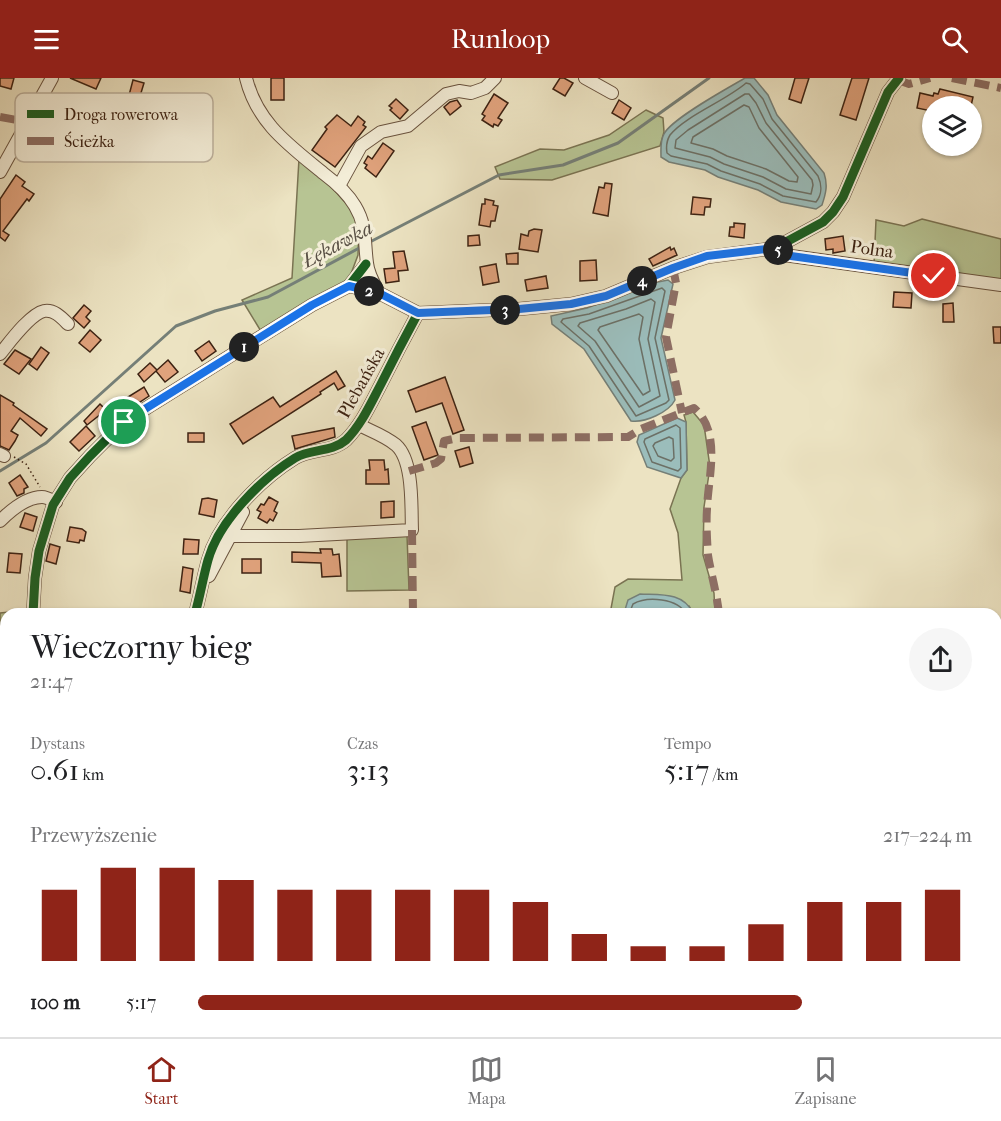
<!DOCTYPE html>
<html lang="pl">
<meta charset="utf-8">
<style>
body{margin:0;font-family:"IM FELL French Canon",serif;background:#f6f6f6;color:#202124;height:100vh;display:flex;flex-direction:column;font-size:22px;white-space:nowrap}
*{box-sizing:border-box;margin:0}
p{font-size:20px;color:#757577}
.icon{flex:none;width:33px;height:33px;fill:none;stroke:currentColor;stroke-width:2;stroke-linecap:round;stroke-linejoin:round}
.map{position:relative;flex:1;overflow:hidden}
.drawer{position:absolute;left:0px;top:530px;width:1002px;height:430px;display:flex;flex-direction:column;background:#fff;border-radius:18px 18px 0 0;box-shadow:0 2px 4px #0004}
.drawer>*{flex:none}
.fabs{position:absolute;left:922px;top:18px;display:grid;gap:12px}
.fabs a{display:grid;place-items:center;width:60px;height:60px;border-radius:50%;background:#fff;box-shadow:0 2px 4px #0004;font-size:30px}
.pin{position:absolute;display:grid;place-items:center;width:51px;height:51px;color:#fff;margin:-26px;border:3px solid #fff;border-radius:50%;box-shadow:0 2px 6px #0007}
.km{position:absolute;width:30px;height:30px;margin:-15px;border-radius:50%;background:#222;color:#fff;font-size:16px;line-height:30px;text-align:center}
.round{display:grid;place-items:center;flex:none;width:63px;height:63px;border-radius:32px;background:#f6f6f6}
.headline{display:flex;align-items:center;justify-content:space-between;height:102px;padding:0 30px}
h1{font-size:33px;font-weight:600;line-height:45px}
.figures{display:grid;grid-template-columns:repeat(3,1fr);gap:9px;height:102px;padding:6px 30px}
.figures div{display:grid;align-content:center}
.figures b{font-size:30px;font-weight:600}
.figures small{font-size:16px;font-weight:400}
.figures p{font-size:16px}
.chart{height:168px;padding:12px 30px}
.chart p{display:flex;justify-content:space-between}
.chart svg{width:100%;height:108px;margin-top:6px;stroke:#8f2418;stroke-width:6}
ul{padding:0 30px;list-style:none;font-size:20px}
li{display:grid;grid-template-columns:96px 72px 1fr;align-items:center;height:45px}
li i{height:15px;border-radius:8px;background:#8f2418}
header{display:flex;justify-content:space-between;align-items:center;height:78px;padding:0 30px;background:#8f2418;color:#fff;font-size:27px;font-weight:600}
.tabs{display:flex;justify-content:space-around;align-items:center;height:84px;border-top:2px solid #e0e0e0;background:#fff;font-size:16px;color:#757577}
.tabs a{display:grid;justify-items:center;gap:3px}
.tabs .active{color:#8f2418}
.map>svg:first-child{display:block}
.green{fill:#b7c493;stroke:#7a7352;stroke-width:1.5}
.water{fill:#9bbdbb;stroke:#757f77;stroke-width:1.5}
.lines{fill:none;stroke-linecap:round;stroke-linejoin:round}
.shore{stroke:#6c7066;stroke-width:1.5}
.stream{stroke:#757f77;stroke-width:3}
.building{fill:#e0a27c;stroke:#3d2212;stroke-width:1.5}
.minor-casing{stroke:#69523e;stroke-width:14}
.path{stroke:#3d2212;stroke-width:1.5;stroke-dasharray:1.5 3;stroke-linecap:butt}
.minor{stroke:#f3edd7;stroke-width:12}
.quiet{stroke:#8d6e63;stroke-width:8;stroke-dasharray:15 8;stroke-linecap:butt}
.cycleway-casing{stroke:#f3edd7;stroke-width:13}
.cycleway{stroke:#1b5e20;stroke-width:9}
.route-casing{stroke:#fff;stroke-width:12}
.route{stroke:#1a73e8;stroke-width:8}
.labels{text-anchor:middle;stroke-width:6;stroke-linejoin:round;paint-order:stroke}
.street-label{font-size:18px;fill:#3d2212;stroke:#f3edd7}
.water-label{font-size:20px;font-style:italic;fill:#595045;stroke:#f3edd7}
.key{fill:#f3edd7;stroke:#bcb09c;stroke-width:1.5}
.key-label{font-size:16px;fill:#3d2212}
</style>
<header><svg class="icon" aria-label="menu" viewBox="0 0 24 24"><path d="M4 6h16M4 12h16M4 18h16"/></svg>Runloop<svg class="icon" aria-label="search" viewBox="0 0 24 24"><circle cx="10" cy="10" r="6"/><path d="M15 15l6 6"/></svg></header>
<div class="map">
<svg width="1001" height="959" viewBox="0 0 1001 959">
<rect width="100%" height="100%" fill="#ece3c2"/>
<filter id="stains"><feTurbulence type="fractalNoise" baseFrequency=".00333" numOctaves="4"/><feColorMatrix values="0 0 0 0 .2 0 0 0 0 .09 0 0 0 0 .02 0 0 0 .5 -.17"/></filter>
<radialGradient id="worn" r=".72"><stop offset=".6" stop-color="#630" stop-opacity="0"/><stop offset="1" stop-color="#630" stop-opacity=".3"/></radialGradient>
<g class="green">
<polygon points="646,32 663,40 664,54 660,68 552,102 500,101 495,89 540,71 564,72 609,57"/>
<polygon points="299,81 329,106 350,130 359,146 358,177 349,201 262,255 242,222 292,200"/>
<polygon points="922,141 1001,161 1001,204 874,186 876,142 904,148"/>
<polygon points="693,334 704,347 710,389 704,429 703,477 714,515 715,535 693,535 689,528 610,536 615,509 628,501 682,502 678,455 670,431 681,400 687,392 686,344 684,337"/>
<polygon points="407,457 409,512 347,513 347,461"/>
<polygon points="28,532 28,535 6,536 6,651 4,586 0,576 0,535"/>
<polygon points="115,954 235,954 239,959 117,959"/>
</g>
<g class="water">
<path d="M745,0H754L768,17L777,37L824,95C828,107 826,115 822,127L816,131L781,124L758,112L718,99L705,92L669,84L661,79C661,71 660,63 664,56C671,41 728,10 745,0Z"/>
<path d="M668,202L673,206L661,260L675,322C669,334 645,345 631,343L584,271L552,246L551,238L587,230L653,205Z"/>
<polygon points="677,340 686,344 687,392 681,400 647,389 637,364 639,357"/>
<path d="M640,516C661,517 683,514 693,535H624L628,522Z"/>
</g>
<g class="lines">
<g class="shore">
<path d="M746,5L750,6L763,21L772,41L818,98C822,107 822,117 816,124L783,118L760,106L721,93L707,86L671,78L667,75C666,69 667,62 670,57C685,38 727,22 746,5Z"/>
<polygon points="745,16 749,16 756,25 766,45 812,102 813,107 811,116 786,111 763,99 724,86 710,79 675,70 676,62 688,52"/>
<polygon points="744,27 749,29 759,50 798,99 797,104 789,103 766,91 727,78 713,71 691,65 693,59"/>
<polygon points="662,210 665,213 655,260 669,322 666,325 636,338 589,268 561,244 563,241 589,236"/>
<polygon points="651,221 655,224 648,261 660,318 639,329 595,263 578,248 580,245 626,231"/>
<polygon points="639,236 643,239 639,261 650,313 643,317 598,252 600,249"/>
<polygon points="676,347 680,350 681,390 678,393 652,384 644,364 645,361"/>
<polygon points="669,359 673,361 674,380 671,383 658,378 653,368 655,365"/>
<path d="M629,536L633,526C647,518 678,520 686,536"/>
</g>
<g class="stream">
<polyline points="368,165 499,97 563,87 618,65 709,0"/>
<polyline points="0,393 46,365 176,248 215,233 268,219 363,168"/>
<polyline points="0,666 6,710"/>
<polyline points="112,954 114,959"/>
</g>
</g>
<g class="building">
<polygon points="0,0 14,0 11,11 0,8"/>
<polygon points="70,0 101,0 96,11"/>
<rect x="271" y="0" width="13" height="22"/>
<polygon points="560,0 564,0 573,5 565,18 553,11"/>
<polygon points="795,0 809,0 801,25 789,21"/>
<polygon points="852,0 869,0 856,42 840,37"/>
<polygon points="133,2 144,5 137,28 127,25"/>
<polygon points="940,11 973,19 971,28 940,28 933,27 931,33 917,30 920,15 933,18 934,15 938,16"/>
<polygon points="494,16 508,25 498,40 502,42 498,48 494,46 493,49 482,42 485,38 482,36"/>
<polygon points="396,21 408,32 400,41 390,32 392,30 389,28"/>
<polygon points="457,22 461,28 450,37 444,29 450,24"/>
<polygon points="619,22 631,30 624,42 612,35"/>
<polygon points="337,37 351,48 358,38 365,44 363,47 366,49 335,89 312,72 327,51 325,49"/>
<polygon points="383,65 394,73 376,99 365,90 367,87 364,85 368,78 372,81"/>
<polygon points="16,97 25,104 22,108 34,116 29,123 27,121 3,153 9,157 5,163 0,159 0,121"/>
<polygon points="605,105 612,106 608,138 593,135 599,109 604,110"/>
<polygon points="693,119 711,121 710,129 705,129 704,137 691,136"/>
<polygon points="485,121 494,123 493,127 498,128 495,143 491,143 490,149 479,147 482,126 485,126"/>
<polygon points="734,145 745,146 744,160 729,158 730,149 734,149"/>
<polygon points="534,151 542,152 538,174 519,171 521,156 528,158 529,153"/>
<polygon points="479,157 480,167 468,168 468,158"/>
<polygon points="843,158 845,173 833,175 833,171 826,172 825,161"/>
<polygon points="670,169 671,172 674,170 677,177 653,188 649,181"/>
<polygon points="404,173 408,192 398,193 399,203 386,205 384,191 395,190 393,174"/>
<polygon points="518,175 518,186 507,186 506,176"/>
<polygon points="596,182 597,202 580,203 580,183"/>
<polygon points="496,186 499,204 483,207 480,189"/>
<polygon points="546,198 548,210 527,213 525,202"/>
<polygon points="894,214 912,215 911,230 893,229"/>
<polygon points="953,225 954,244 943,244 943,226"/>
<polygon points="84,227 91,233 86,239 90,243 84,250 73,240"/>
<polygon points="993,249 1001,249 1001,265 994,265"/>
<polygon points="90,252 101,262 90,274 79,265"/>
<polygon points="209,263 216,273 202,283 195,273"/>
<polygon points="41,269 49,275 37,292 29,286"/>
<polygon points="15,272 31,281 19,296 4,286"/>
<polygon points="168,282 178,294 165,304 156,293 144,304 138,296 150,285 157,292"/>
<polygon points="336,293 345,308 338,312 334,305 320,314 321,316 243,366 230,346 273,319 280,329"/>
<polygon points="445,299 464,352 453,356 442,325 416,334 408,313"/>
<polygon points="144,309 149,318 134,328 128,319"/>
<polygon points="0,317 14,325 13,327 47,351 41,358 20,340 11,353 18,357 15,363 9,372 0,368"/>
<polygon points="100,326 106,332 87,347 84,343"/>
<polygon points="426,344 438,377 424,382 412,349"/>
<polygon points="86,348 95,358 79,373 70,364"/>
<polygon points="334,350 335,359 295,371 292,358"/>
<rect x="188" y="355" width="16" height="9"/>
<polygon points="469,369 473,385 460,389 455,373"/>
<polygon points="369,382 384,382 385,392 388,391 389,406 366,406 366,392 370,392"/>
<polygon points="20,397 28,409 24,411 24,415 17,418 9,405"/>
<polygon points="269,419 278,424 274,433 277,435 273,443 270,441 267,445 258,440 261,434 257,432 261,426 264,427"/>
<polygon points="208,420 217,422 214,439 199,436 202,421"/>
<polygon points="394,423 394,439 381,440 381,424"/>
<polygon points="25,435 37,439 33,453 20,449"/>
<polygon points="70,449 82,451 86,454 84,463 80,462 79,465 67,463"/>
<polygon points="184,461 199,462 198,476 183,476"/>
<polygon points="50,466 60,469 56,486 46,483"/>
<polygon points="320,471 332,471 333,477 339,476 341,498 322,499 321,485 292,484 292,474 321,475"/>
<polygon points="9,475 22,476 20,495 7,494"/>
<rect x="242" y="481" width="19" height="14"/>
<polygon points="183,489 193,491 190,515 180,513"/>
</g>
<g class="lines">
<g class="minor-casing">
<g id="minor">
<path d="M246,0C257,45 289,67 323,95C335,104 347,114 355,128C367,148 364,163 367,185C368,196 374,206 379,215"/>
<polyline points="585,0 612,15"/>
<polyline points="0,94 52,0"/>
<polyline points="339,108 361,68 381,54 408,48 446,16 459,13 471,15 485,10 495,0"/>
<polyline points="775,170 784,177 1001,207"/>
<polyline points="349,208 379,215 418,235 519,231 571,226 606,218 673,190 707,179 775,170 823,144 833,134 843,119 888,14 899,0"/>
<path d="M0,276C9,265 30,236 44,233C54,231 62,240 68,246"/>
<polyline points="0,376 4,378"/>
<path d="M0,443C10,433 27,419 42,419C46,419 52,422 56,424"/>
<path d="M231,458H299L412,452C411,430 414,383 396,367C385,358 371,353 359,347"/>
<polyline points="209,498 243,434"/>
<polyline points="33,536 35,500 39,473 53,427 70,400 90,378 124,344 312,227 349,208 366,186"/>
<path d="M195,536C200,518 203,500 208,482C219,443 261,401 295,380C311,370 331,375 346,362C361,347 370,327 380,308C392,284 405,259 418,235"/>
<polyline points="0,829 6,827"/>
<polyline points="241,954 245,959"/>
<polyline points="371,959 379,954"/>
</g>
</g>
<polyline class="path" points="14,379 26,386 40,409"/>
<use href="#minor" class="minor"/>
<g class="quiet">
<polyline points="952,0 1001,10"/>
<polyline points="898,2 909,6 930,0"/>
<polyline points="0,39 28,44"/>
<polyline points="673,190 676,205 666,259 682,335"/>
<path d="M409,393L436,385L441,381L444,363L458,360L628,359L641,351L694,330C722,354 708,399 707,431C706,445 707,462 708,477C711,496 717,516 719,536"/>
<polyline points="412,452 413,536"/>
<polyline points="996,684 1001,684"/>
<polyline points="996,878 1001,878"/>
<polyline points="600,954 601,959"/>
</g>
<g class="cycleway-casing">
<g id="cycleway">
<polyline points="349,208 379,215 418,235 519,231 571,226 606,218 673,190 707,179 775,170 823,144 833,134 843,119 888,14 899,0"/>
<polyline points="33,536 35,500 39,473 53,427 70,400 90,378 124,344 312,227 349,208 366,186"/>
<path d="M195,536C200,518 203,500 208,482C219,443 261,401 295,380C311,370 331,375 346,362C361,347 370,327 380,308C392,284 405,259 418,235"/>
</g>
</g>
<use href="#cycleway" class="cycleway"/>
</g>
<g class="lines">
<g class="route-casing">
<polyline id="route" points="124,344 312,227 349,208 379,215 418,235 519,231 571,226 606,218 673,190 707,178 775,170 784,177 934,198"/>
</g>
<use href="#route" class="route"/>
</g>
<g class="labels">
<g class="street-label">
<text transform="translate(872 171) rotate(8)" y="6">Polna</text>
<text transform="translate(361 305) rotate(-61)" y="6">Plebańska</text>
</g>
<g class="water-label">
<text transform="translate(337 166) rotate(-28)" y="7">Łękawka</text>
</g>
</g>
<rect x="15" y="15" width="198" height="69" rx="9" class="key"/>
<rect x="27" y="32" width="27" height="8" fill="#1b5e20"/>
<rect x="27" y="59" width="27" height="8" fill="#8d6e63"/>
<g class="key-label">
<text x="64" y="42">Droga rowerowa</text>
<text x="64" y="69">Ścieżka</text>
</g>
<rect width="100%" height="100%" filter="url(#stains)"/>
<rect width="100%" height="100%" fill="url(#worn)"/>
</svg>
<div class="fabs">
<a><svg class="icon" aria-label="layers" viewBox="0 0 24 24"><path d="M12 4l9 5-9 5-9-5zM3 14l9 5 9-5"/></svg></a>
</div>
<div class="pin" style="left:124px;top:344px;background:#1e9e55"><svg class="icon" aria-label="arrive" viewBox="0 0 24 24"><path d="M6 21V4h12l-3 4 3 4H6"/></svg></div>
<div class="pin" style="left:934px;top:198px;background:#d93025"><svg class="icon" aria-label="check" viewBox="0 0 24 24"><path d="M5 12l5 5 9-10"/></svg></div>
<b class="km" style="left:244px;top:269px">1</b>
<b class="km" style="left:369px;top:213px">2</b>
<b class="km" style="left:505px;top:232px">3</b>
<b class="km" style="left:642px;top:203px">4</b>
<b class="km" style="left:778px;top:172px">5</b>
<section class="drawer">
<div class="headline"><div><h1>Wieczorny bieg</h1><p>21:47</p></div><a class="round"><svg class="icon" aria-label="share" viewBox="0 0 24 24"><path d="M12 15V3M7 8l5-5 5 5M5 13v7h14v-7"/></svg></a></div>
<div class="figures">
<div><p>Dystans</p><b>0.61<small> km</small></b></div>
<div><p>Czas</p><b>3:13</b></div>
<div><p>Tempo</p><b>5:17<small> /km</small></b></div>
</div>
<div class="chart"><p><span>Przewyższenie</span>217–224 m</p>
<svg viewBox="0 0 160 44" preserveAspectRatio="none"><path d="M5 44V15M15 44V6M25 44V6M35 44V11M45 44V15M55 44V15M65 44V15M75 44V15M85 44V20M95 44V33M105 44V38M115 44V38M125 44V29M135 44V20M145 44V20M155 44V15"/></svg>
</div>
<ul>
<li><b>100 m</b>5:17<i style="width:78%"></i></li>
</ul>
</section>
</div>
<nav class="tabs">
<a class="active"><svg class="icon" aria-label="home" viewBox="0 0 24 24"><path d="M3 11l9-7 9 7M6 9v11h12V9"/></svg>Start</a>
<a><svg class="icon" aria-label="map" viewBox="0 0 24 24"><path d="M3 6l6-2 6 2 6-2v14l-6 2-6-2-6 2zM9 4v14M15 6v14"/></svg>Mapa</a>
<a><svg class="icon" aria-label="saved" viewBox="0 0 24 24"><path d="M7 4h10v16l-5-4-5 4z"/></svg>Zapisane</a>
</nav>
